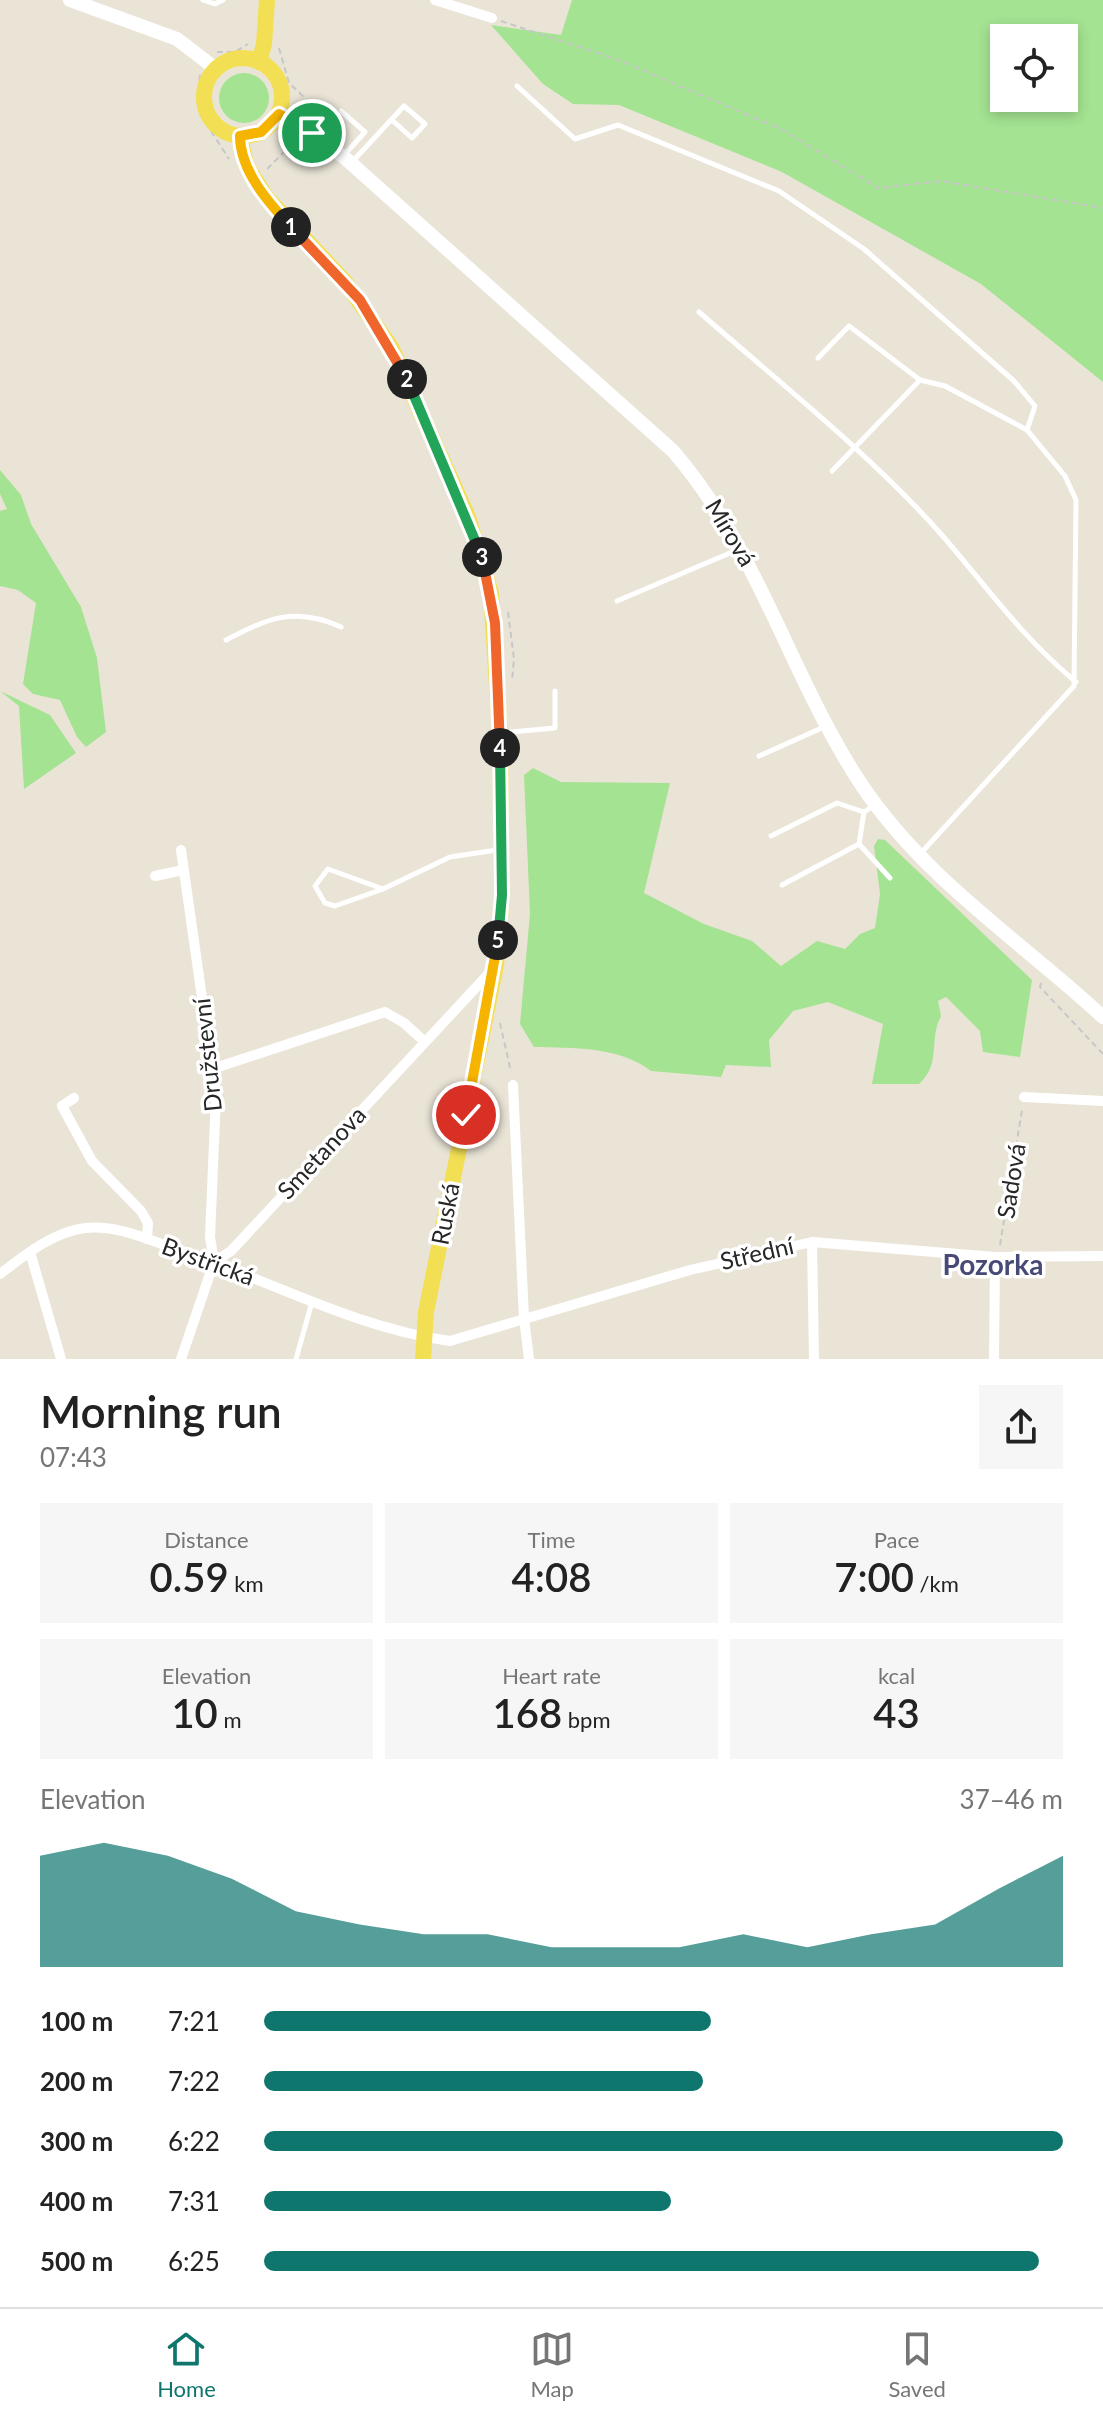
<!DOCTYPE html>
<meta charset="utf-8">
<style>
body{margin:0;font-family:Lato,sans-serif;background:#f6f6f6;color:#222;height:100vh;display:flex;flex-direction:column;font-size:30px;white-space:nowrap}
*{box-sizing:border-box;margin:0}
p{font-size:26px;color:#767676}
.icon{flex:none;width:44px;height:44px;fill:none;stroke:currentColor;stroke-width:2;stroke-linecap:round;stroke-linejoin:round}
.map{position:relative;height:1359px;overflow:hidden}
.drawer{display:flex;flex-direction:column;background:#fff;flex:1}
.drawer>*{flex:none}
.fabs{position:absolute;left:990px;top:24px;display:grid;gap:16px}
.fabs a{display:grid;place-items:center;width:88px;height:88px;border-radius:0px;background:#fff;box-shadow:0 4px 12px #0003;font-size:40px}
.pin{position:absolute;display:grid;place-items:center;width:68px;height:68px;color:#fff;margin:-34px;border:4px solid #fff;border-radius:50%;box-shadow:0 2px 8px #0007}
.km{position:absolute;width:40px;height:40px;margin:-20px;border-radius:50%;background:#222;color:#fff;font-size:22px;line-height:40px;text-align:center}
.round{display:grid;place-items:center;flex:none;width:84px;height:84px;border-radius:0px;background:#f6f6f6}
.overview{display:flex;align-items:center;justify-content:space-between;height:136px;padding:0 40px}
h1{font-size:44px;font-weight:600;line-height:60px}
.metrics{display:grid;grid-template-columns:repeat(3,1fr);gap:12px;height:136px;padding:8px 40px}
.metrics div{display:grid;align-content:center;border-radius:0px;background:#f6f6f6;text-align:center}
.metrics b{font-size:40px;font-weight:600}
.metrics small{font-size:22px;font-weight:400}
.metrics p{font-size:22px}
.chart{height:224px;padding:16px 40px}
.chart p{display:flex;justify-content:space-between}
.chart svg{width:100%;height:144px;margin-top:8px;fill:#0f766e;opacity:.7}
ul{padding:0 40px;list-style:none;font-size:26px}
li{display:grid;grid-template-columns:128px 96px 1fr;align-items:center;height:60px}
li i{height:20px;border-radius:10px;background:#0f766e}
.dock{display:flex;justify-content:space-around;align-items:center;height:112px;border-top:2px solid #e0e0e0;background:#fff;font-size:22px;color:#767676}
.dock a{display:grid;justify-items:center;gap:4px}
.dock .current{color:#0f766e}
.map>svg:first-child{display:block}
.green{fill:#a4e391;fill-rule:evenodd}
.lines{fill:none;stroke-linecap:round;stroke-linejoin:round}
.path{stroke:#c7c7c7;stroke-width:2;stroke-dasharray:6 4;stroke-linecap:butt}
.lane{stroke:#fff;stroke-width:5}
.street{stroke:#fff;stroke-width:10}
.secondary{stroke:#fff;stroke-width:14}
.primary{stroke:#f3df53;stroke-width:16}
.split-1-casing{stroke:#fff;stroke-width:16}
.split-2-casing{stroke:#fff;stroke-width:16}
.split-3-casing{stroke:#fff;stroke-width:16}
.split-4-casing{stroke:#fff;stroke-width:16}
.split-5-casing{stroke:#fff;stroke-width:16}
.split-6-casing{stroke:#fff;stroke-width:16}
.split-1{stroke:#f5b400;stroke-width:10}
.split-2{stroke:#f0652b;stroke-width:10}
.split-3{stroke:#22a559;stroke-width:10}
.split-4{stroke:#f0652b;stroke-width:10}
.split-5{stroke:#22a559;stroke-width:10}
.split-6{stroke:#f5b400;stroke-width:10}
.labels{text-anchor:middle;stroke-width:7;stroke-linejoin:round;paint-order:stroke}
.street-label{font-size:24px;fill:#272727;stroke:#fff}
.quarter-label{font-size:28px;font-weight:bold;fill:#474a77;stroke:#fff}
</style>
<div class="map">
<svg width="1103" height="1359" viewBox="0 0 1103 1359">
<rect width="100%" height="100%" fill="#eae4d7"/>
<g class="green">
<path d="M572,0H1103V382L981,284L782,172L619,105L573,104L543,84L491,25L561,35ZM1004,38H1064V98H1004Z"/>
<circle cx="244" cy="98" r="25"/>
<polygon points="0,470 21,495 31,524 81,607 97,658 106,732 86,747 77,737 60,700 33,694 23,684 36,603 18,590 0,586 0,511 7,509 0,494"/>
<polygon points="0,691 50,715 76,753 24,789 19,706"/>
<path d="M533,768L561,782L670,783L644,893L704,924L752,941L781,966L817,941L845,949L860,934L875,928L880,894L874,846L878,839L885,840L1032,980L1020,1057L983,1052L980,1031L946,997L938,1001L941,1016C928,1041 942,1063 919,1084H872L883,1024L828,1002L793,1011L769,1040L771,1067L726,1065L721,1077L651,1071C618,1046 573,1048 534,1047L520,1024L530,914L524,775Z"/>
</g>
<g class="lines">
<g class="path">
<polyline points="501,21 619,60 783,130 878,188 941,181 1103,208"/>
<polyline points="279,48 289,83 323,115 318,123"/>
<polyline points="217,52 235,52 248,44"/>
<polyline points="200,75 197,98 200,114 229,159"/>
<polyline points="267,169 294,142"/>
<polyline points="508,612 514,659 512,681"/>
<polyline points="1041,983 1040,987 1103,1054"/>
<polyline points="500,1023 511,1072"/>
<polyline points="1000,1245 1022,1110"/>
</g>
<g class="lane">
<polyline points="203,0 215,4 223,0"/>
<polyline points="517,86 575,139 618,125 779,191 864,249 1014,381 1035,406 1027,430"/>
<polyline points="341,111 365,132 344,155"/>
<polyline points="352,162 404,106 425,124 412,138 392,120"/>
<path d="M699,312C779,382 871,455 941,534C987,587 1020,635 1076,682"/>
<polyline points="818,358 849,326 920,380 945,386 1027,430 1065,476 1076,500 1074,686 921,853"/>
<polyline points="832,471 920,380"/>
<polyline points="617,601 737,550"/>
<path d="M226,640C268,618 296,606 341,627"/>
<polyline points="501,733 555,728 555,691"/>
<polyline points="759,756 824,727"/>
<polyline points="771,836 837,803 864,812"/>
<polyline points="859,844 890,878"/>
<polyline points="782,885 859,844 864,812 873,806"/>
<polyline points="383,889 328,869 315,886 325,903 335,906 383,889 450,857 497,850"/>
<polyline points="296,1359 312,1302"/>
</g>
<g class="street">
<polyline points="435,0 492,18"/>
<polyline points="181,850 216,1096 210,1237 214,1262"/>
<polyline points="155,876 183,870"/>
<polyline points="212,1069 385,1012 404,1023 425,1042"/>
<polyline points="513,1085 524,1318 529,1359"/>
<polyline points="1024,1097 1103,1101"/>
<polyline points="74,1098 62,1106 92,1161 141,1211 148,1223 147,1239"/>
<polyline points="812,1242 814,1359"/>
<polyline points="30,1252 61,1359"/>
<path d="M0,1274C25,1255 53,1232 85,1228C117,1225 144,1238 173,1248C265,1278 354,1328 450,1341L690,1270L812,1242L995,1257L1103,1256"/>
<polyline points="181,1359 214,1262 231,1251 495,967"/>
<polyline points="994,1359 995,1257"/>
</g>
<g class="secondary">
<polyline points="70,0 177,39 216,69"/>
<path d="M279,114L344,157L673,451C761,553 790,678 863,787C926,880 1022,942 1103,1017"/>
</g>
<g class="primary">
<circle cx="243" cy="97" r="39"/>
<polyline points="259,62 264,44 267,0"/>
<polyline points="240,136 246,165 267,198 345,282 391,347 468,517 491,593 500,733 502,895 496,965 426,1312 423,1359"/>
</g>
</g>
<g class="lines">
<g class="split-1-casing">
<path id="split-1" d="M291,227C269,203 240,171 240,136L261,132L279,114L312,133"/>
</g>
<g class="split-2-casing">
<polyline id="split-2" points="291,227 360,300 407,379"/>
</g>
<g class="split-3-casing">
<polyline id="split-3" points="407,379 482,557"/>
</g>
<g class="split-4-casing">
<polyline id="split-4" points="482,557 495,623 500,748"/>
</g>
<g class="split-5-casing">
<polyline id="split-5" points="498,940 502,895 500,748"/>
</g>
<g class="split-6-casing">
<polyline id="split-6" points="466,1115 498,940"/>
</g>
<use href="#split-1" class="split-1"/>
<use href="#split-2" class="split-2"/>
<use href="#split-3" class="split-3"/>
<use href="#split-4" class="split-4"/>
<use href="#split-5" class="split-5"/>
<use href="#split-6" class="split-6"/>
</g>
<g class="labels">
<g class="street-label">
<text transform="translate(730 533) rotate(59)" y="8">Mírová</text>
<text transform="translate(208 1055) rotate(-96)" y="8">Družstevní</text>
<text transform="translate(322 1153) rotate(-47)" y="8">Smetanova</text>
<text transform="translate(1012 1181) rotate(-81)" y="8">Sadová</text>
<text transform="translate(446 1214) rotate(-79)" y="8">Ruská</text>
<text transform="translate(757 1254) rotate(-13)" y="8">Střední</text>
<text transform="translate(208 1262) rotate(20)" y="8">Bystřická</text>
</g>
<g class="quarter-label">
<text x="993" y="1275">Pozorka</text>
</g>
</g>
</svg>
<div class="fabs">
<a><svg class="icon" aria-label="locate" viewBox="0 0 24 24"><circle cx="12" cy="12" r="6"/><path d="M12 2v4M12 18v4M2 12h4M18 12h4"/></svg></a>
</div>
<div class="pin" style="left:312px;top:133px;background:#1e9e55"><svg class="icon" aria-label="arrive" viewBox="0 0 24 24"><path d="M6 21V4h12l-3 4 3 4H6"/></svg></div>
<div class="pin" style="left:466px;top:1115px;background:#d93025"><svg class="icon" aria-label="check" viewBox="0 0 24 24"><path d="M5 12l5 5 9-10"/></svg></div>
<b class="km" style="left:291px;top:227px">1</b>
<b class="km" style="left:407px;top:379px">2</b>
<b class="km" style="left:482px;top:557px">3</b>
<b class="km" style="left:500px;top:748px">4</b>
<b class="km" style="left:498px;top:940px">5</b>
</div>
<section class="drawer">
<div class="overview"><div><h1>Morning run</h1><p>07:43</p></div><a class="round"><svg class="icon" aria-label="share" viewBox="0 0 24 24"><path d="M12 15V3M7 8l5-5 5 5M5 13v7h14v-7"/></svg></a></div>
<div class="metrics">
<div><p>Distance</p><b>0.59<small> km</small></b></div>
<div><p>Time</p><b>4:08</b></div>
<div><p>Pace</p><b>7:00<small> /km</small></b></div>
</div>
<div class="metrics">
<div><p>Elevation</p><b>10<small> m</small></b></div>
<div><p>Heart rate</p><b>168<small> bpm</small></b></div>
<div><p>kcal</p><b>43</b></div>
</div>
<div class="chart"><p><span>Elevation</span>37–46 m</p>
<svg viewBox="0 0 160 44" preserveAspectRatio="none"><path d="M0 44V10L10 6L20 10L30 17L40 27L50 31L60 34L70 34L80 38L90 38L100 38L110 34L120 38L130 34L140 31L150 20L160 10V44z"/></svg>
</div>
<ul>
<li><b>100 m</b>7:21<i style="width:56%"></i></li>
<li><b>200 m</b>7:22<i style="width:55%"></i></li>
<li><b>300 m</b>6:22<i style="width:100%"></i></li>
<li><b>400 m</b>7:31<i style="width:51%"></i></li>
<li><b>500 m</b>6:25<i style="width:97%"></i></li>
</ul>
</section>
<nav class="dock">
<a class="current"><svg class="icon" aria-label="home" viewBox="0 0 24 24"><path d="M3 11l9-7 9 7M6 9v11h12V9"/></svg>Home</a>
<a><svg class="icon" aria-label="map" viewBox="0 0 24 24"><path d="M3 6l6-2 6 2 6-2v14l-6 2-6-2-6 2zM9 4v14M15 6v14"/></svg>Map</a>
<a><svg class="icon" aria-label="saved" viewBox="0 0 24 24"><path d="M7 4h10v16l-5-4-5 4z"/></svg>Saved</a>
</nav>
